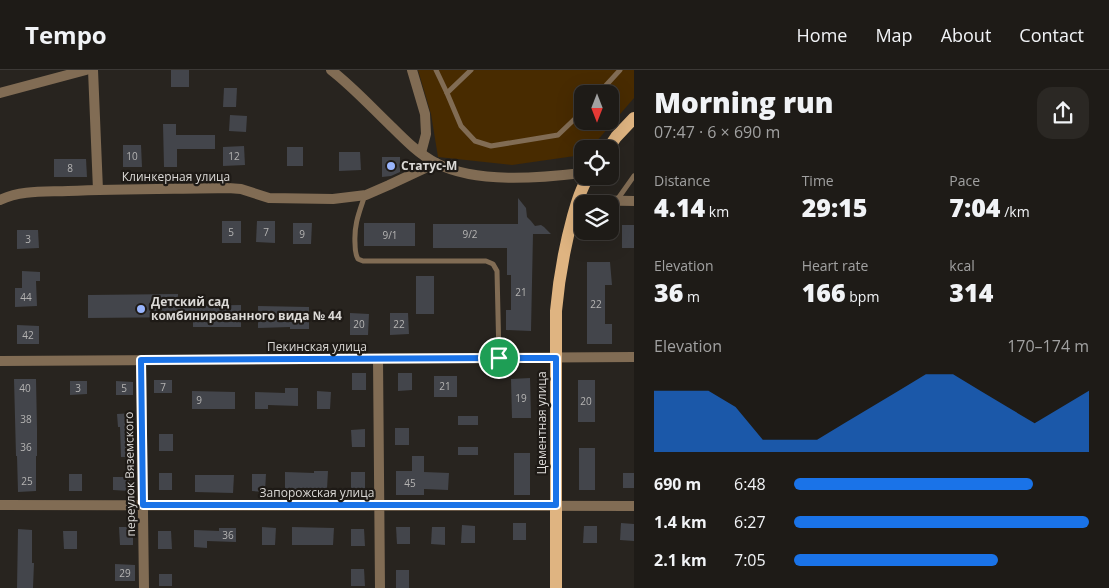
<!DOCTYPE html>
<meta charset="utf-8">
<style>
body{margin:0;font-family:"Open Sans",sans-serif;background:#2b2824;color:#f1f3f6;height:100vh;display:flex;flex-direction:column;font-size:19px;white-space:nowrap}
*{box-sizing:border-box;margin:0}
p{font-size:16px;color:#a1a1a1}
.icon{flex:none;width:28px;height:28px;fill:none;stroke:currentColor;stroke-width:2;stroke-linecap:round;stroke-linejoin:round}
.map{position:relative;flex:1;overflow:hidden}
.drawer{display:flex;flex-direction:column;background:#1e1b17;width:475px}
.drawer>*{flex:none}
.needle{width:32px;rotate:180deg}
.buttons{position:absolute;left:574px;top:15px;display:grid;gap:10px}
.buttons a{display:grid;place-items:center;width:45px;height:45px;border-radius:10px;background:#1e1b17;box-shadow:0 5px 20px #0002,0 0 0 1px #3c3936;font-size:25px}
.pin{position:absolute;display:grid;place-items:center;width:42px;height:42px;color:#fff;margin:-21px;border:2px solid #fff;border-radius:50%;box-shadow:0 1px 5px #0007}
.round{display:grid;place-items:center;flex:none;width:52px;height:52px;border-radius:15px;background:#2b2824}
.summary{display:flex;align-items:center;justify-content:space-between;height:85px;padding:0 20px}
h1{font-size:28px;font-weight:800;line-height:38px}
.metrics{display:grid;grid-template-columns:repeat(3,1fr);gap:8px;height:85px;padding:5px 20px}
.metrics div{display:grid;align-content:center}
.metrics b{font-size:25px;font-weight:800}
.metrics small{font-size:14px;font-weight:400}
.metrics p{font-size:14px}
.chart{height:140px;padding:10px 20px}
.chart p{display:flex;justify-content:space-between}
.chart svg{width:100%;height:90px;margin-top:5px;fill:#1a73e8;opacity:.7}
ul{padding:0 20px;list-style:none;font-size:16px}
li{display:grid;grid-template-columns:80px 60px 1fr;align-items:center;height:38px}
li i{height:12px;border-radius:6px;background:#1a73e8}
header{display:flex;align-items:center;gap:30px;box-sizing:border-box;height:70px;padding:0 25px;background:#1e1b17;border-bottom:1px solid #3c3936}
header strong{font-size:24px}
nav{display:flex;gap:28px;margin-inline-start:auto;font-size:18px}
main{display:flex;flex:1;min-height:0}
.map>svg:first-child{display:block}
.green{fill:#482b00;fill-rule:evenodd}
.building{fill:#43454b}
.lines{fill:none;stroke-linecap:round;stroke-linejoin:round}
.lane{stroke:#816c54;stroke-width:5}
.street{stroke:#816c54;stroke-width:10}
.primary{stroke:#dfb481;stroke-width:12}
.route-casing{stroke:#fff;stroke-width:10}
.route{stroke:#1a73e8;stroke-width:6}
.poi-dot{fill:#99b5fd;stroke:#1e1a16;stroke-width:2}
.labels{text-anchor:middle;stroke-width:4.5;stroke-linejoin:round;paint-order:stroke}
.number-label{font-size:10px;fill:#b5b4b3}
.poi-label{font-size:12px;font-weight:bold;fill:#dbd9d6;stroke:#1e1a16;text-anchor:start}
.street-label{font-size:12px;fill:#dbd9d6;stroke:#1e1a16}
</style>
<header>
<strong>Tempo</strong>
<nav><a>Home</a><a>Map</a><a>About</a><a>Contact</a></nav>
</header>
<main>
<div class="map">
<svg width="634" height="518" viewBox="0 0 634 518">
<rect width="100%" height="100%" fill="#28241f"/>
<path class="green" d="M418,0H634V28L590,79H582V85L512,95L438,87L431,44ZM582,24H610V51H582Z"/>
<g class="building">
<rect x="171" y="0" width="18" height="17"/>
<polygon points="224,18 237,18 236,37 223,37"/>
<polygon points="230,45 247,46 246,62 229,61"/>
<polygon points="163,54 176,54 176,65 215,65 215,79 177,79 177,97 164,97"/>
<polygon points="123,75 141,75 142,97 123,97"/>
<polygon points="244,76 245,95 223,96 223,77"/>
<rect x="287" y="77" width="16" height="19"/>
<polygon points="339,82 360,82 361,100 339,101"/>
<polygon points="382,87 400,87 400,102 391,106 382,107"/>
<polygon points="54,89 86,89 87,107 54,107"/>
<polygon points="518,128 526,138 527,147 531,151 535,156 541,155 544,157 551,164 533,164 531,261 506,260 506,240 511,240 511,205 507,205 507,178 433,178 433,154 518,154"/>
<rect x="222" y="151" width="19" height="22"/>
<polygon points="257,151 275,151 275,173 256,172"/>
<polygon points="293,153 312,153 311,174 293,174"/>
<rect x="364" y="153" width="51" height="23"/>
<rect x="622" y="155" width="12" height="23"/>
<polygon points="17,160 38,160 39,178 17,179"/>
<polygon points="587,192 610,192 612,215 605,215 605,254 612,254 612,274 587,274"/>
<polygon points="22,201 40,202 40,211 36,211 37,236 15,237 15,218 22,218"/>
<rect x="416" y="206" width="18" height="38"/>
<polygon points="178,224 178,236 241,235 241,257 193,257 193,247 88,248 88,225"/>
<polygon points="258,236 309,237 309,259 290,259 290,257 258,258"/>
<polygon points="350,243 369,244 368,265 350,265"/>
<polygon points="390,243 408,243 409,264 390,265"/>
<polygon points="17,255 39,256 39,274 17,274"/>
<rect x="352" y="303" width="14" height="17"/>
<polygon points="398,303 412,303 412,320 398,321"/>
<rect x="434" y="306" width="23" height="21"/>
<polygon points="530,308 531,348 512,348 511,309"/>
<polygon points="14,309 36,309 37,358 37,386 36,386 36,421 18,422 17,386 16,386"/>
<rect x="154" y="310" width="18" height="13"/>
<rect x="578" y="310" width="17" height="42"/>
<polygon points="70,311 87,311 87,324 70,325"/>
<polygon points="116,311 133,312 133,325 116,325"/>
<polygon points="285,318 298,318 298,336 268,335 268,339 255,339 255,322 285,323"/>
<polygon points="192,321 235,322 235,339 192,339"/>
<polygon points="317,321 331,322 330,339 317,339"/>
<polygon points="134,343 134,387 121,387 120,357 118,357 117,344"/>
<rect x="458" y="346" width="20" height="9"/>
<rect x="395" y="358" width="14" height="17"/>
<polygon points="365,359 365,377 352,377 351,360"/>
<rect x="159" y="364" width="14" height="17"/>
<rect x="458" y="377" width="20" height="8"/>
<rect x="579" y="378" width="16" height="42"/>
<rect x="514" y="383" width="16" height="42"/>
<polygon points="412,386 424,386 424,402 449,403 448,420 424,419 424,425 396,425 396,401 412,401"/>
<polygon points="314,401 328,401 327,419 298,418 298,420 285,419 285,402 314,403"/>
<rect x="351" y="402" width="14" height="17"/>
<rect x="159" y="403" width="13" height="17"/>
<rect x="623" y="403" width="11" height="15"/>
<rect x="69" y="404" width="13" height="17"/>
<polygon points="252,404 266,404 265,422 252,421"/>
<polygon points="195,405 234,405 233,423 195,422"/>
<polygon points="113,407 130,407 130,421 113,420"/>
<rect x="513" y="453" width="13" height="17"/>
<polygon points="621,453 634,454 634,471 620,470"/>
<polygon points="462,455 475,456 475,473 461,473"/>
<polygon points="584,456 597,456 597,473 583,473"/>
<polygon points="119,457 133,457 133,475 120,475"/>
<polygon points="262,457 276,458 275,475 262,475"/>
<polygon points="292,457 334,458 333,475 292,475"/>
<polygon points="396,457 410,457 410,474 397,474"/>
<polygon points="432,457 445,457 445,475 431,474"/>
<polygon points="219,458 236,458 236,472 207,471 207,478 194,477 194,460 219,461"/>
<polygon points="18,459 32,460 32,493 34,493 33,518 17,518"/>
<polygon points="351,459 364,459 365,476 351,476"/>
<polygon points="63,461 77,461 77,479 64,479"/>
<polygon points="158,461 171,461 172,479 158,479"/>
<polygon points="115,494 135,495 135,511 115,511"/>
<polygon points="351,499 364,499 365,516 351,516"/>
<rect x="396" y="500" width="13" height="18"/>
<rect x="159" y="504" width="13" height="12"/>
</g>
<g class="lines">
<g class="lane">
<polyline points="436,0 447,23 461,56 475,71 491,76 558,65 582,42"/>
<polyline points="447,23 471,0"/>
<polyline points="598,24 620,0"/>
<path d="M365,125C359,143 354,154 355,173C355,179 355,184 358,189L363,191H486L493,194L497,201L499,288"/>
<polyline points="617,130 634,106"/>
</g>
<g class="street">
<polyline points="93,0 98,120"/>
<path d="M331,0C353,17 372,38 392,57C405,70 420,85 436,93C476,114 540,108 582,103"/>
<polyline points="412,0 425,44 426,64 421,83"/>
<polyline points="0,23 86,0"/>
<path d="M0,130C21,120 45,122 68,121C121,119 175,119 228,118L241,119L269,128L333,129L366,125L389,115L436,93"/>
<polyline points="578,130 634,131"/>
<polyline points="378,289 380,518"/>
<polyline points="141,290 144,518"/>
<polyline points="0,291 634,287"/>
<polyline points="0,435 634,436"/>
</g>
<g class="primary">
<polyline points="608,79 616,67 634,48"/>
<path d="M556,518V241C559,207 564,179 573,146C577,132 581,118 589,106"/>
</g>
</g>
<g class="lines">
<g class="route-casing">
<polygon id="route" points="499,288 556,288 556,435 143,435 141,290"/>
</g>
<use href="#route" class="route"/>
</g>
<g class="poi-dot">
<circle cx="391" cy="96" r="5"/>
<circle cx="141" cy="239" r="5"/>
</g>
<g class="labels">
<g class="number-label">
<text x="132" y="90">10</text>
<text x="234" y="90">12</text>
<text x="70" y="102">8</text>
<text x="231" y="166">5</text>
<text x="266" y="166">7</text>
<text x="302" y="168">9</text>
<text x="470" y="168">9/2</text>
<text x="390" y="169">9/1</text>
<text x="28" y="173">3</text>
<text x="521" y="226">21</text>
<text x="26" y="231">44</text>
<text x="596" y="238">22</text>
<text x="359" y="258">20</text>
<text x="399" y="258">22</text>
<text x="28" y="269">42</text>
<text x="445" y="320">21</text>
<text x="163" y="321">7</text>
<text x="25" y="322">40</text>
<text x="78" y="322">3</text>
<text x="124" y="322">5</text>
<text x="521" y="332">19</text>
<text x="199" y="334">9</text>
<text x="586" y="335">20</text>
<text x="26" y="353">38</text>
<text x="26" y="381">36</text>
<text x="27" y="415">25</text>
<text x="410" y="417">45</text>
<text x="228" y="469">36</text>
<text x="125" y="507">29</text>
</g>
<g class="poi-label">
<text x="401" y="100">Статус-М</text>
<text x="151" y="236">Детский сад<tspan x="151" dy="14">комбинированного вида № 44</tspan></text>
</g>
<g class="street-label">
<text x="176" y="111">Клинкерная улица</text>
<text x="317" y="281">Пекинская улица</text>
<text transform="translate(542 353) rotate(-90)" y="4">Цементная улица</text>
<text transform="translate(130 404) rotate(-91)" y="4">переулок Вяземского</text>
<text x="317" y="427">Запорожская улица</text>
</g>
</g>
</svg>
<div class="buttons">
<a><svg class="needle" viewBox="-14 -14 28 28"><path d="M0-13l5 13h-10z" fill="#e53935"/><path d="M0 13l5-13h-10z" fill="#a1a1a1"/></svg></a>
<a><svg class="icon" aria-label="locate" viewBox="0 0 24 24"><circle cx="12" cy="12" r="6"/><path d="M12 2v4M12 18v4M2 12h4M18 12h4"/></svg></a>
<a><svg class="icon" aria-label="layers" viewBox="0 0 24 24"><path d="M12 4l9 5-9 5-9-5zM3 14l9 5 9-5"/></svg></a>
</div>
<div class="pin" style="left:499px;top:288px;background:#1e9e55"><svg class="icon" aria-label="arrive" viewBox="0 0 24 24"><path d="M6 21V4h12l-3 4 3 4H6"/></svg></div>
</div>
<section class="drawer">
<div class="summary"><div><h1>Morning run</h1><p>07:47 · 6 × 690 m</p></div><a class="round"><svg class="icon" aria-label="share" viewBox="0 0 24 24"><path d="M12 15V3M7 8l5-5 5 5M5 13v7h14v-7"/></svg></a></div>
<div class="metrics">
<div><p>Distance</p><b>4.14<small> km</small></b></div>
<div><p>Time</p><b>29:15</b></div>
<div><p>Pace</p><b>7:04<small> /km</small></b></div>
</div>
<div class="metrics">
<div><p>Elevation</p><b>36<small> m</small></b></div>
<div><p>Heart rate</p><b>166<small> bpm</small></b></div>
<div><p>kcal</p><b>314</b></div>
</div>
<div class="chart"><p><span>Elevation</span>170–174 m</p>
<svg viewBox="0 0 160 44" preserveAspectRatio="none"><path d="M0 44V14L10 14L20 14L30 22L40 38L50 38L60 38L70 30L80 22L90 14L100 6L110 6L120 14L130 22L140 30L150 22L160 14V44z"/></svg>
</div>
<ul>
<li><b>690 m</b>6:48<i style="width:81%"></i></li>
<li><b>1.4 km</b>6:27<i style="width:100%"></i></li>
<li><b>2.1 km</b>7:05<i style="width:69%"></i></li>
</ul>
</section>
</main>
